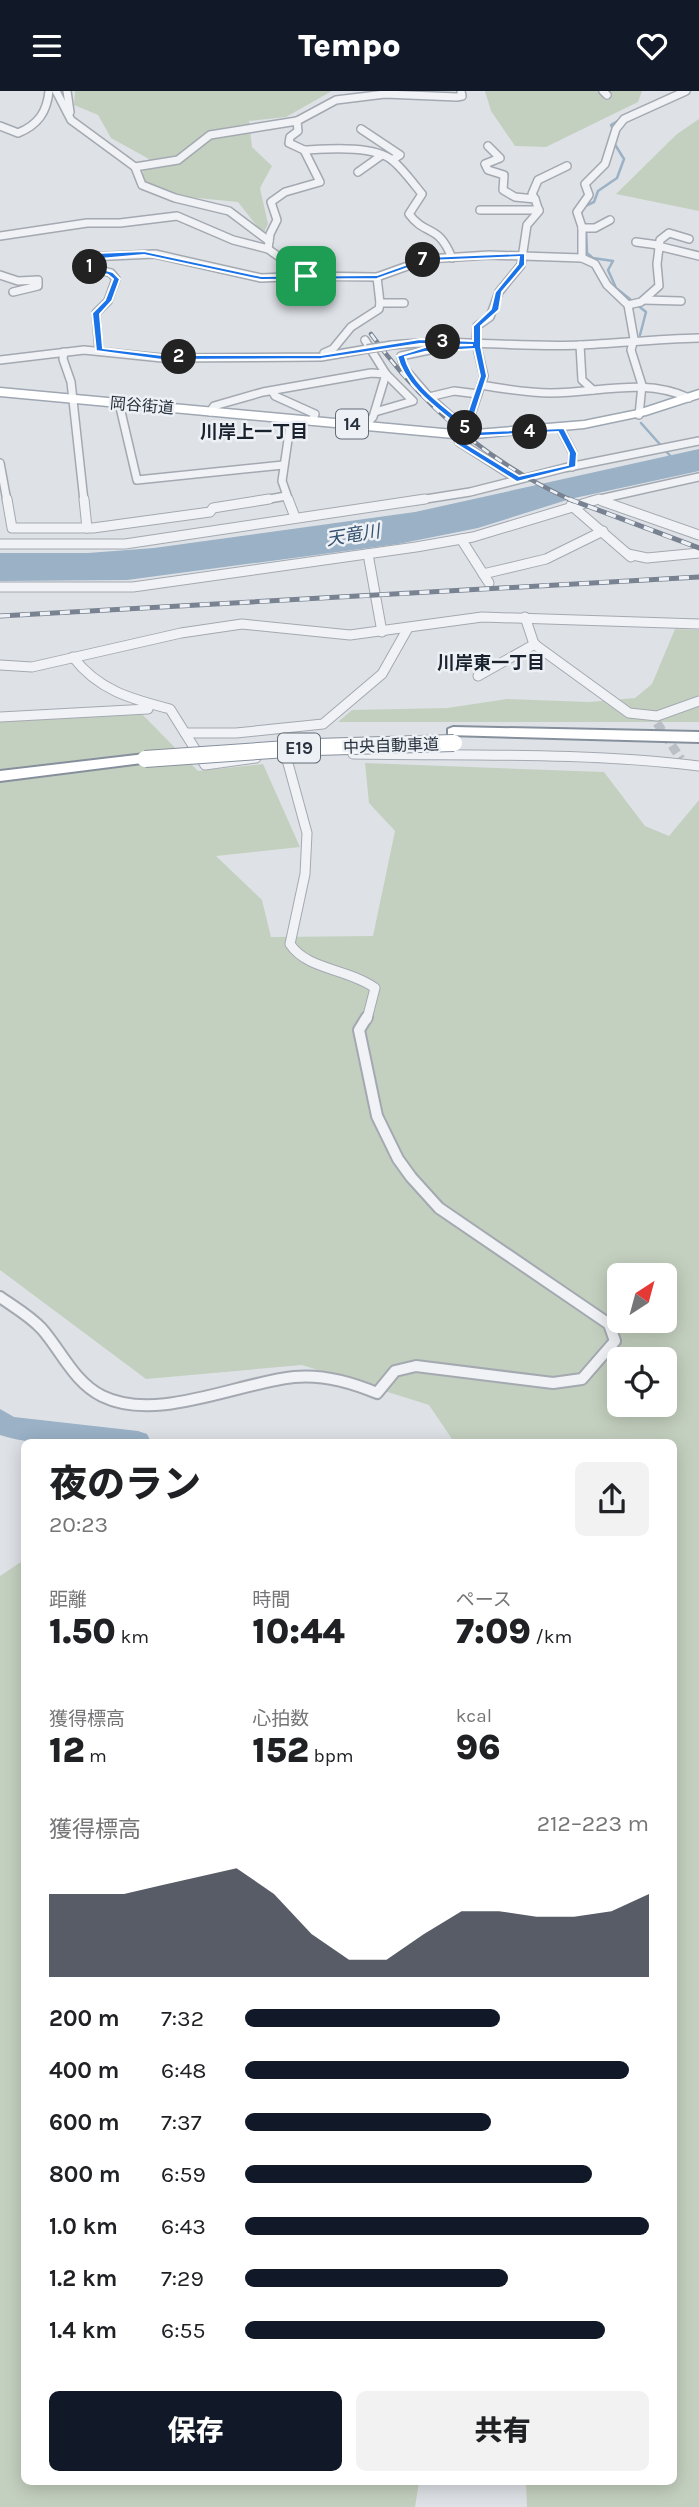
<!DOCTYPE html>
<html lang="ja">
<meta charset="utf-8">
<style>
body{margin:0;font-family:Karla,"Noto Sans JP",sans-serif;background:#f2f2f2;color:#202124;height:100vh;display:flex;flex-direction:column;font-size:26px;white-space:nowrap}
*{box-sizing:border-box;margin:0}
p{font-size:23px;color:#757577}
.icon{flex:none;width:38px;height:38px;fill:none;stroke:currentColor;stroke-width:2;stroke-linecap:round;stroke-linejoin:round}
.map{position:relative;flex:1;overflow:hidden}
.panel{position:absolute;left:21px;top:1348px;width:656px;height:1046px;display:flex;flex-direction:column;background:#fff;border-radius:10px;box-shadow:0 4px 18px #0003}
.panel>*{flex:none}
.needle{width:46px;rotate:36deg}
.buttons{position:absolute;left:607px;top:1172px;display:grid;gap:14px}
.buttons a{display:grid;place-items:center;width:70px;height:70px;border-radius:10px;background:#fff;box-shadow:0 4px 18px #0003;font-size:35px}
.pin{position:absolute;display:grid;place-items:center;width:60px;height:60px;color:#fff;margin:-30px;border-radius:14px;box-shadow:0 4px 10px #0006}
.km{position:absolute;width:35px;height:35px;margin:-18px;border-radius:50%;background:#222;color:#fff;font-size:19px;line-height:35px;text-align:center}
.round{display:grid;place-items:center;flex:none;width:74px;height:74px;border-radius:10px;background:#f2f2f2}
.headline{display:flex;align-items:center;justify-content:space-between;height:119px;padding:0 28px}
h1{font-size:38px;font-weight:800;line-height:52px}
.stats{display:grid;grid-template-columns:repeat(3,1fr);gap:10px;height:119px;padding:7px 28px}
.stats div{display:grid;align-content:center}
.stats b{font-size:35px;font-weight:800}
.stats small{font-size:19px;font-weight:400}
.stats p{font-size:19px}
.chart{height:196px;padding:14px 28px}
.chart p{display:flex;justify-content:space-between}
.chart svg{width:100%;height:126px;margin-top:7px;fill:#111827;opacity:.7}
.primary-button{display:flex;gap:14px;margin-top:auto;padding:14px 28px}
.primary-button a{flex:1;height:80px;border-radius:10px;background:#111827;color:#fff;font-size:28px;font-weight:800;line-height:80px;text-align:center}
.primary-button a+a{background:#f2f2f2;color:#202124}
ul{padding:0 28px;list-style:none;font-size:23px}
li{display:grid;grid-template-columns:112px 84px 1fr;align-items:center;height:52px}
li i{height:18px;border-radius:9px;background:#111827}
header{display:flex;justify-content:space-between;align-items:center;height:91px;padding:0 28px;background:#111827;color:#fff;font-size:32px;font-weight:800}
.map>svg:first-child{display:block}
.green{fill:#c4d0bf;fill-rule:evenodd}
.water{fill:#9ab1c6}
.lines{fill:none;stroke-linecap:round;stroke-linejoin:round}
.stream{stroke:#9ab1c6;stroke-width:2.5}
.river{fill:#9ab1c6;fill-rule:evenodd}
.street-tunnel{stroke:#babfc5;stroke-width:9;stroke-dasharray:9 4.5;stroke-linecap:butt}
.street-far2-casing{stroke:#a4a9b1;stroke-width:10}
.street-far1-casing{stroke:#a4a9b1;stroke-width:11}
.street-casing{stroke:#a4a9b1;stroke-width:14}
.primary-casing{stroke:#9ea7b2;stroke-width:3}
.highway-casing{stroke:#86909d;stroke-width:4}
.street-far2{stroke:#f0f2f5;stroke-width:7}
.street-far1{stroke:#f0f2f5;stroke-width:9}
.street{stroke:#f0f2f5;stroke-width:10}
.primary{fill:#fff;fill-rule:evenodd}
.highway{fill:#fff;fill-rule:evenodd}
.rail-far1-casing{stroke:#788290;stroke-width:4.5}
.rail-casing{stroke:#788290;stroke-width:5}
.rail-far1{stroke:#edf1f5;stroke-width:2.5;stroke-dasharray:8;stroke-linecap:butt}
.rail{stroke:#edf1f5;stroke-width:3.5;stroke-dasharray:10;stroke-linecap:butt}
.street-bridge-casing{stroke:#a4a9b1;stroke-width:10;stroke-linecap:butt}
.highway-bridge-casing{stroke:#86909d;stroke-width:18;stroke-linecap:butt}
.street-bridge{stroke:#f0f2f5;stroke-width:7}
.highway-bridge{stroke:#fff;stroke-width:16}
.route{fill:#1a73e8;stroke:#fff;stroke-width:2;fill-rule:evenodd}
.labels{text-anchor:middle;stroke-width:5;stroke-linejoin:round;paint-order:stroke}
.far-street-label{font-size:16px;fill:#28313d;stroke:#edf1f5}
.shield{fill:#edf1f5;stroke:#636b74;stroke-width:2}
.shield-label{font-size:18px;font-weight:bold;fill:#28313d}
.far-neighbourhood-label{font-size:18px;font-weight:bold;fill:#1a222e;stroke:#edf1f5}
.far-water-label{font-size:18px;font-style:italic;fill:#34516f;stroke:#edf1f5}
</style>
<header><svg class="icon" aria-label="menu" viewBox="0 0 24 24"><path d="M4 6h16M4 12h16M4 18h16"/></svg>Tempo<svg class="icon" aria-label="heart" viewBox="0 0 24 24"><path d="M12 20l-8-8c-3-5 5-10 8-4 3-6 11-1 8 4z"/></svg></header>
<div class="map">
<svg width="699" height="2416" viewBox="0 0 699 2416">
<rect width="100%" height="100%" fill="#dee2e7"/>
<g class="green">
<polygon points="75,0 332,0 286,26 249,30 252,56 272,75 260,97 268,133 263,143 238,111 187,106 145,96 141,85 149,68 111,47 98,24 74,14"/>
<polygon points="485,0 642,0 638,11 546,56 515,55 491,20"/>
<polygon points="699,28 699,120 616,103 677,43"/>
<polygon points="675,538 699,539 699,631 338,631 352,619 447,617 507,608 589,611 635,607 652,593"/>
<path d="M140,621L198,680L263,673L300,756L216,765L262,809L271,846L373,845L395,740L369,712L365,672L604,681L645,735L669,745L699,709V2416H527L526,2391L674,2390V1351H454L429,1314L302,1274L146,1288L0,1179V631ZM620,1185H665V1230H620ZM620,1269H665V1314H620Z"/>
<polygon points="24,1469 24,2390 419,2391 415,2416 0,2416 0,1485"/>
</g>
<polygon class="water" points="699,358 699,380 570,408 478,437 398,453 127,489 0,490 0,462 88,462 154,457 415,421"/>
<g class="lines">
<g class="stream">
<polyline points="614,40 611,34 621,28"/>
<polyline points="580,128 583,116 594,111 598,100 617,87 624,68 614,52"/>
<polyline points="586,138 587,162 593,167 613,170 608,179 616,197 646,221 640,244"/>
<polyline points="641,332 673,368"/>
</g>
<path class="river" d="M0,1318L14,1326L138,1340L147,1343L151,1351C103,1351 46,1359 0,1344Z"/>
<polyline class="street-tunnel" points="657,632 681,668"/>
<g class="street-far2-casing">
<g id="street-far2">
<polyline points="56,0 71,29 135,76 178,69 210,44 297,30 336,9 385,3 457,6 462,5 461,0"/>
<polyline points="67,0 70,21"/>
<polyline points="603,0 607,4"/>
<path d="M0,35L18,42C38,34 47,21 49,0"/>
<polyline points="361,38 400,64 392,69"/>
<path d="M304,59C327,58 373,54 392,69C403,78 413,92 422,103L409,123C426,146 438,132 452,167"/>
<polyline points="135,76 142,94 175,107 229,120 269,150"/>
<polyline points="358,81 382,64"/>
<polyline points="535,108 532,103 538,89 567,75"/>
<polyline points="480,119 539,119"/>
<polyline points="582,137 595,137 610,129"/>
<polyline points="0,145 87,132 120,132 177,125 233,149 268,158 306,185 377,186 427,168 489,164 582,167 595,173 607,194 628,214 634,248 631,259 642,294 639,324"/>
<polyline points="636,151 658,154"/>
<polyline points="658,155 699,165"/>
<polyline points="268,158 270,143 277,129 271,111 285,101 320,91 304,59 289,52 290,46 298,40 297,30"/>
<polyline points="582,167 582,136 577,121 589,104 585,93 605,73 616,38 624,28 686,0"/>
<polyline points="0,184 18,190 38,189 38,195 13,201"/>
<polyline points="377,186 380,212 404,212"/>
<polyline points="644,209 681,210"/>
<polyline points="628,214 641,211 659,195 657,173 660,149 669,142 689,148"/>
<polyline points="365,249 386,283 413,310 375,321"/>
<path d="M392,254C455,247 518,257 581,254C620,252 659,248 699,247"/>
<polyline points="580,254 582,289 593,299"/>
<polyline points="99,259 96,222 108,210 116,188 111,182 88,176 84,168 88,166 155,163 261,187 306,185"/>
<polyline points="64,261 63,268 71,291 84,410"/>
<polyline points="324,262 333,258 351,236 379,218 380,212"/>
<polyline points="0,269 84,259 162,267 321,266 367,258"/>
<path d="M481,294C504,298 527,302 551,302C599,302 643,286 689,307"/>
<polyline points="272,300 275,305 315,323 312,330"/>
<polyline points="429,306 404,277 401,265 439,257"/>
<polyline points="119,312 137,389 283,374"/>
<polyline points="210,321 214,315 263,301 371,282 386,283 373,326 365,335"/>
<polyline points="465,338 429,306 454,300 478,303"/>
<polyline points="561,339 573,362 572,376"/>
<polyline points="456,343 459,351 517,388"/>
<polyline points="464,344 484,285 476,252 477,235 490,226 499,201 521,174 527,134 539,120 535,108 515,106 503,99 504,84 488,79 485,73 500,67 488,55"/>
<polyline points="0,372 7,410"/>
<polyline points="258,410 286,405"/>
<polyline points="289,410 282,390 291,328"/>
<polyline points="413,410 470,401 564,377 699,350"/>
<polyline points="591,410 699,386"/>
</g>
</g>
<g class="street-far1-casing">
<g id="street-far1">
<polyline points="7,408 12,437 93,437 210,421 213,417 269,408"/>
<polyline points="84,408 87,437"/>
<polyline points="288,408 295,426"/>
<polyline points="602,410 699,444"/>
<polyline points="571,414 631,466"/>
<polyline points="461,448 489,492"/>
<polyline points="0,453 125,453 425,408"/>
<polyline points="368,463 382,541"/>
<polyline points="628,463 647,467 699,462"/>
<polyline points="483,483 546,468 603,440"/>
<polyline points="0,496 133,496 416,456 473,446 599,408"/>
<polyline points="525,526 534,553 629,622 657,625 699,610"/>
<path d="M73,566C98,599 131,608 170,618L205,674L256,667"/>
<polyline points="0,574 32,576 181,542 242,533 350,544 482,526 699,533"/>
<polyline points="478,585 535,553"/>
<polyline points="0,626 148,618"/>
<polyline points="185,642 236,642 323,633 382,583 408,537"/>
<path d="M353,663C468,665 584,661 699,675"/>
<path d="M286,665L307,742L305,783L290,853C307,879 347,877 375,897L367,928"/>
</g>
</g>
<g class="street-casing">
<path id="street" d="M0,1206C14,1216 30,1225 42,1238C62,1261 74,1291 102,1305C156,1332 237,1292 294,1286C323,1283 351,1291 377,1302L395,1280L416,1275L553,1292L582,1288L615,1250L609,1233L439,1117L411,1086L398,1068L377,1025L359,939L367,926"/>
</g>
<g class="primary-casing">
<polygon id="primary" points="0,297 464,340 584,330 638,319 699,299 699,307 646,324 584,337 464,348 0,305"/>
</g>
<g class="highway-casing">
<g id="highway">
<polygon points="453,636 699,641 699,651 448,644 448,638"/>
<polygon points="145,663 150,665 150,671 0,690 0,680"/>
</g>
</g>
<use href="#street-far2" class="street-far2"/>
<use href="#street-far1" class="street-far1"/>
<use href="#street" class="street"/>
<use href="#primary" class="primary"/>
<use href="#highway" class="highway"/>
<g class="rail-far1-casing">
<path id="rail-far1" d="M371,243C424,317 489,372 573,410"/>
</g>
<g class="rail-casing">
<g id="rail">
<polyline points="569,408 699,457"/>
<polyline points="0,525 699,486"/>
</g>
</g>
<use href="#rail-far1" class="rail-far1"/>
<use href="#rail" class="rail"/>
<g class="street-bridge-casing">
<polyline id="street-bridge" points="367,258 392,254"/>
</g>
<g class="highway-bridge-casing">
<polyline id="highway-bridge" points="145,668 316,656 454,652"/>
</g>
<use href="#street-bridge" class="street-bridge"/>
<use href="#highway-bridge" class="highway-bridge"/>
</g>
<path class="route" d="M144,160L261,185L377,184L427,166L525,162V174L502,201L499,219L481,235V256L487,285L469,341L564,337L577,362L576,376L517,391L456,353L453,343L462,338C438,318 405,296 397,265L425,256L473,254L420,253L321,268L162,269L96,260L92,222L105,209L113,188L108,184L86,178L81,168L96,162ZM144,164L261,189L377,188L428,170L519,166L518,173L495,201L491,218L473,235V250L420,248L321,264H162L103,257L100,223L112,210L120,188L113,181L91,175L88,169ZM474,258L480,285L464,332C443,314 412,294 405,266L425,261ZM558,341L569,362L568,374L519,385L462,350L461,346Z"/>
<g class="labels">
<g class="far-street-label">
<text transform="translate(142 314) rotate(5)" y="6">岡谷街道</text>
<text transform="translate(391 654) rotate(-2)" y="6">中央自動車道</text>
</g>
<g class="shield">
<rect x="336" y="318.5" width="32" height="29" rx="5"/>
<rect x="278" y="642.5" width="42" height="29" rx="5"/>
</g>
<g class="shield-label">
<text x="352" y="339">14</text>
<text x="299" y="663">E19</text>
</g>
<g class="far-neighbourhood-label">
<text x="254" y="347">川岸上一丁目</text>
<text x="491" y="578">川岸東一丁目</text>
</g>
<g class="far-water-label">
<text transform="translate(353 444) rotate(-9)" y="6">天竜川</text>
</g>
</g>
</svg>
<div class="buttons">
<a><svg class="needle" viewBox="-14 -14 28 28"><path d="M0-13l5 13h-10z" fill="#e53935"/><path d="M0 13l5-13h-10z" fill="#757577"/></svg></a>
<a><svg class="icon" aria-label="locate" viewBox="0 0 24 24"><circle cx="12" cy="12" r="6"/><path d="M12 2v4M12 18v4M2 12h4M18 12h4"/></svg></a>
</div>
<div class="pin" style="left:306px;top:185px;background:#1e9e55"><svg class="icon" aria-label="arrive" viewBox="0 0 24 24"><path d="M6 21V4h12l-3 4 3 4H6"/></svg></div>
<b class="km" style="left:90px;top:176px">1</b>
<b class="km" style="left:179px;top:266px">2</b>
<b class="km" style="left:443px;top:251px">3</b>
<b class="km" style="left:530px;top:341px">4</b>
<b class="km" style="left:465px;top:337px">5</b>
<b class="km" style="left:423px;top:169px">7</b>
<section class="panel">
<div class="headline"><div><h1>夜のラン</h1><p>20:23</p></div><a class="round"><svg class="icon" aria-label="share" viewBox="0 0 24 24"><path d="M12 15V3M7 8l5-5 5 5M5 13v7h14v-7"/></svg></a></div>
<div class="stats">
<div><p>距離</p><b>1.50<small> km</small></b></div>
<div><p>時間</p><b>10:44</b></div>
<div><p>ペース</p><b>7:09<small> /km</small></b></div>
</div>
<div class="stats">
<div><p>獲得標高</p><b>12<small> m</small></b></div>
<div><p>心拍数</p><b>152<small> bpm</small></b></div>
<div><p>kcal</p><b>96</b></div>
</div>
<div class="chart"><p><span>獲得標高</span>212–223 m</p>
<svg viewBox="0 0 160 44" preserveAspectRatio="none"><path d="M0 44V15L10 15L20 15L30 12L40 9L50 6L60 15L70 29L80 38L90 38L100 29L110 21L120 21L130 23L140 23L150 21L160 15V44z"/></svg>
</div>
<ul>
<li><b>200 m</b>7:32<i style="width:63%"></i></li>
<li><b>400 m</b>6:48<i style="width:95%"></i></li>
<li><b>600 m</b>7:37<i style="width:61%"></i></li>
<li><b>800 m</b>6:59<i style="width:86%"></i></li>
<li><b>1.0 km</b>6:43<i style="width:100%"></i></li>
<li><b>1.2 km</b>7:29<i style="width:65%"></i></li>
<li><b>1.4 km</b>6:55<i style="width:89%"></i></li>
</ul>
<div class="primary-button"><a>保存</a><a>共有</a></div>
</section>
</div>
